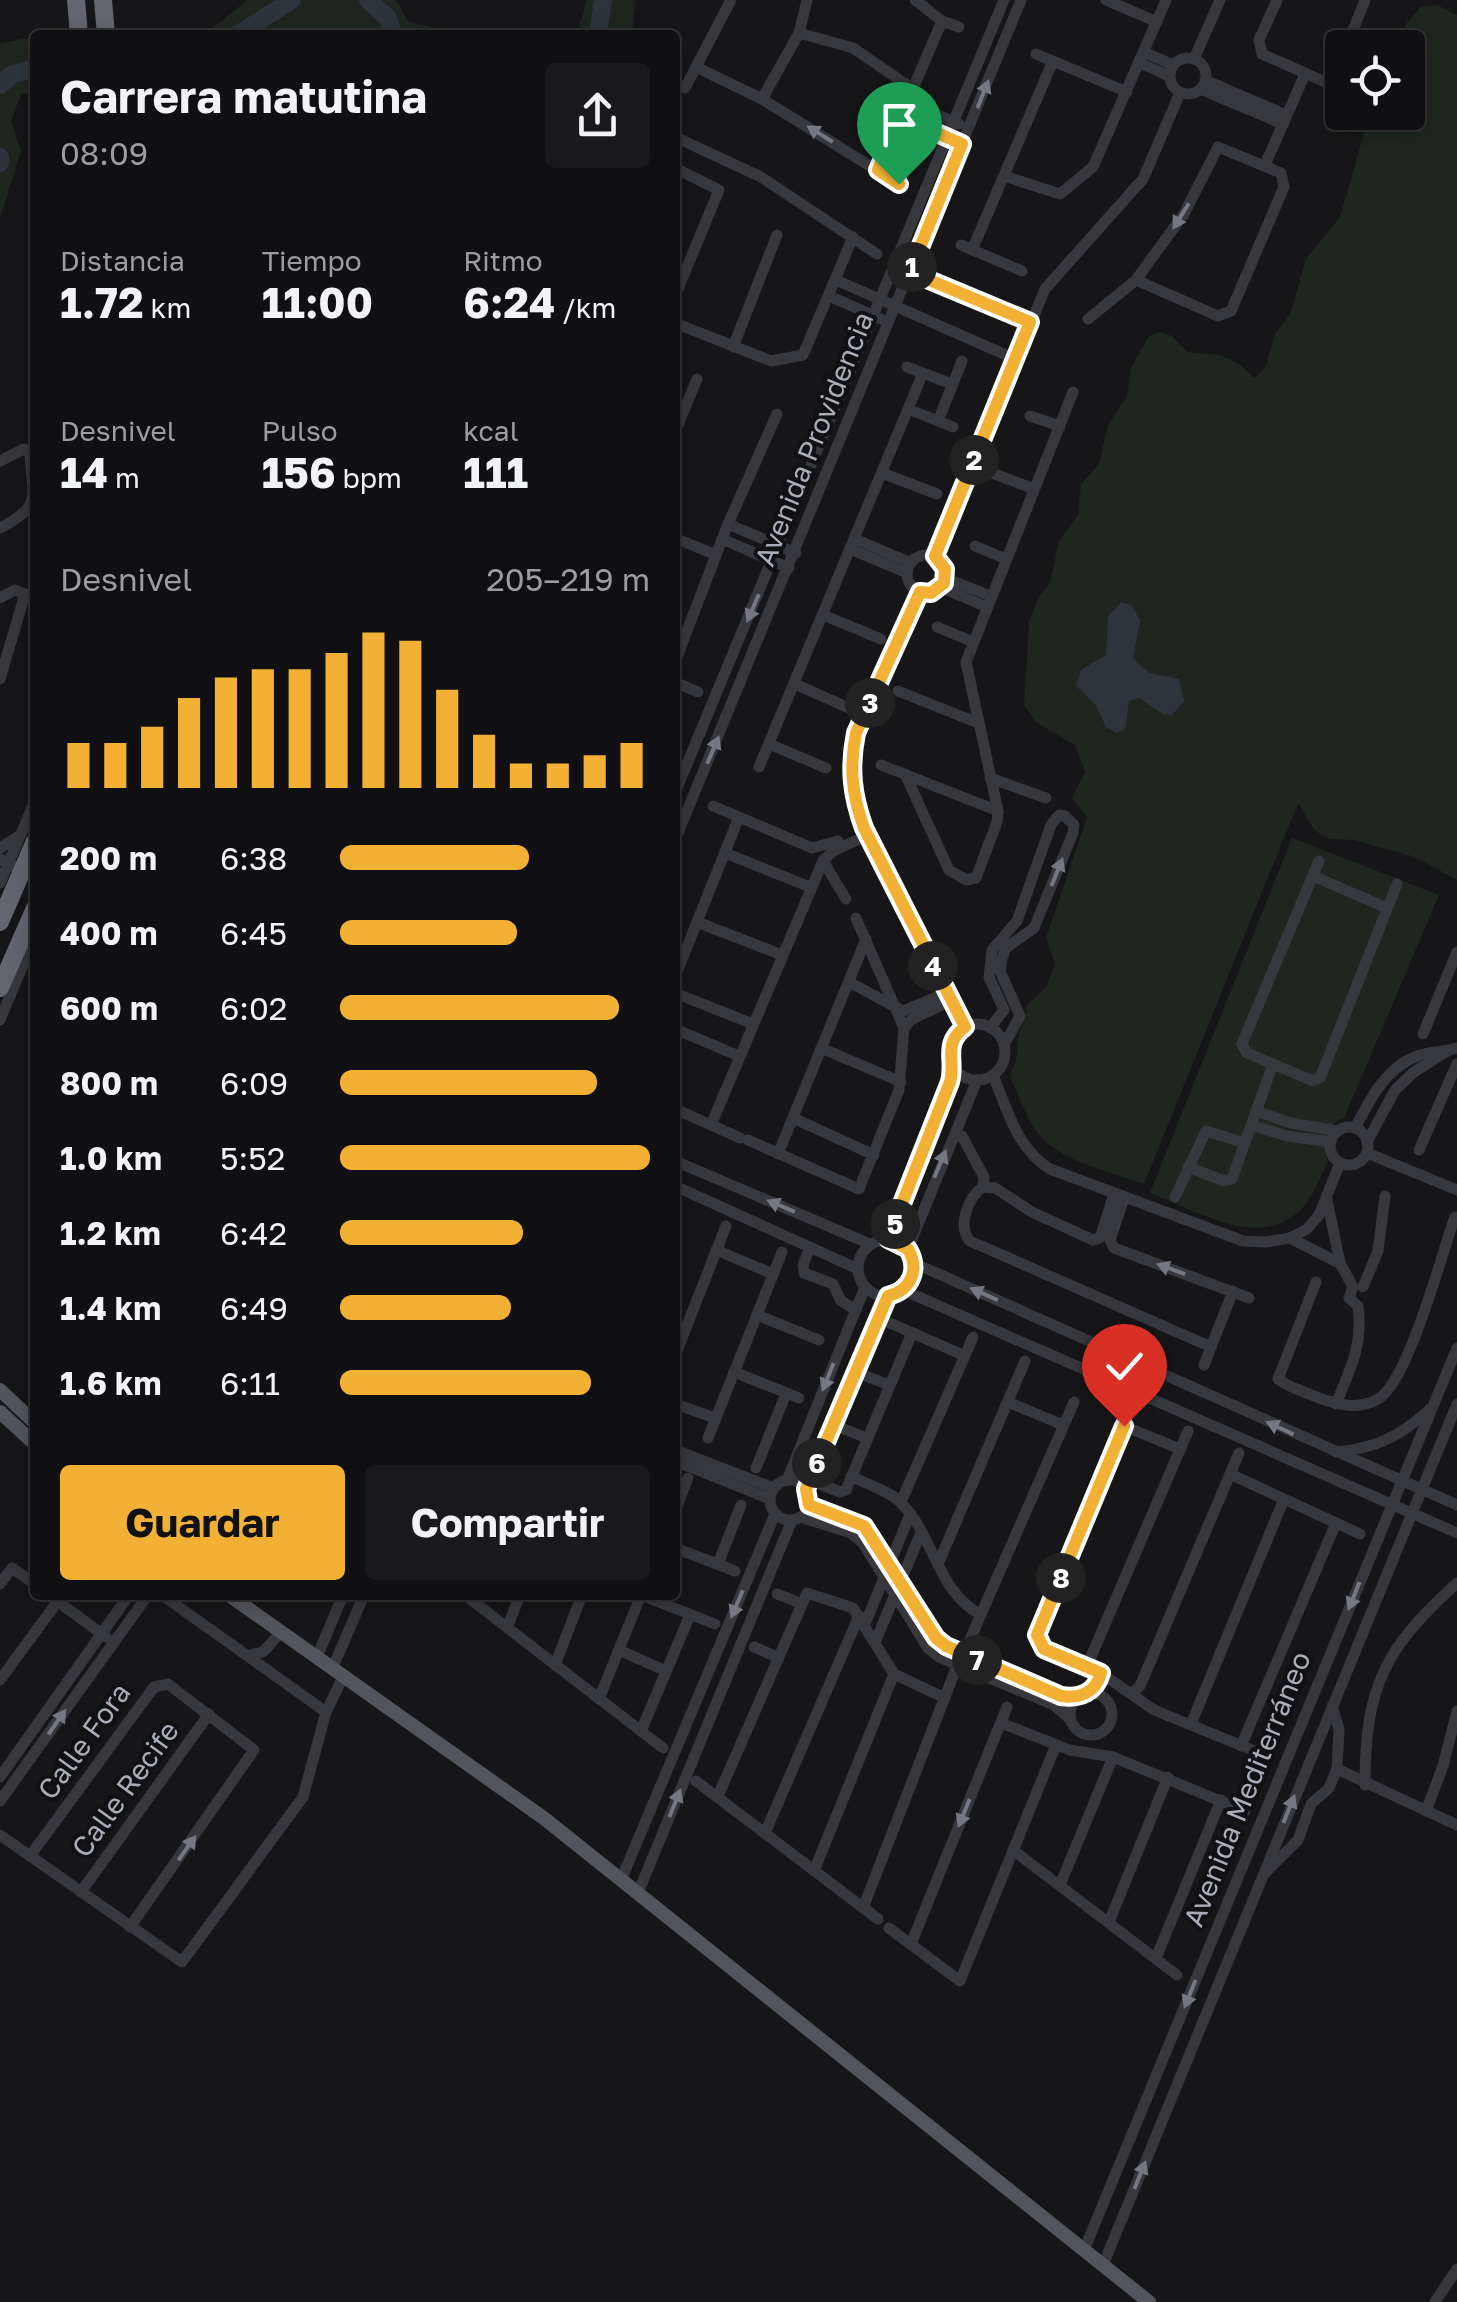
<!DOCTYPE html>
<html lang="es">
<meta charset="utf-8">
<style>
body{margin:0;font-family:"Golos Text",sans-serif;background:#19191b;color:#f1f3f6;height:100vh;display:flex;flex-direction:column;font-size:38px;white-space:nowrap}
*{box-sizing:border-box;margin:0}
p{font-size:32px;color:#9c9d9f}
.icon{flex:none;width:55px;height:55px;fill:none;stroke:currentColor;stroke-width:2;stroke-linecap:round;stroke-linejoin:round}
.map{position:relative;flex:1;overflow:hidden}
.details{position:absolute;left:30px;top:30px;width:650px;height:1570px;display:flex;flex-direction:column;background:#101012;border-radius:10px;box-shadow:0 5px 25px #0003,0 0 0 2px #303032}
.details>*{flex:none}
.fabs{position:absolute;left:1325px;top:30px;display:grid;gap:20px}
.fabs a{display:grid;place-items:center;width:100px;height:100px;border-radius:10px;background:#101012;box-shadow:0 5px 25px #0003,0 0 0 2px #303032;font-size:50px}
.pin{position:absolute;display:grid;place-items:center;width:85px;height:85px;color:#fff;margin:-102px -42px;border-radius:50% 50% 50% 0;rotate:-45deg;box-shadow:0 0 10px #0007}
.pin .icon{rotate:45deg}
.km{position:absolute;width:50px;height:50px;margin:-25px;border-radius:50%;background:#222;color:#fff;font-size:28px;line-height:50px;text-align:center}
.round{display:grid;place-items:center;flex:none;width:105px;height:105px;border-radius:10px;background:#19191b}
.head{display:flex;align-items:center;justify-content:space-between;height:170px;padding:0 30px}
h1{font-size:45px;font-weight:700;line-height:75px}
.figures{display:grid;grid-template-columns:repeat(3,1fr);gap:15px;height:170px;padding:10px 30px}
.figures div{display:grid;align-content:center}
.figures b{font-size:42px;font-weight:700}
.figures small{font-size:28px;font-weight:400}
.figures p{font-size:28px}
.chart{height:280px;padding:20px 30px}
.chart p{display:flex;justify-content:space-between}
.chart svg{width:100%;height:180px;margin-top:10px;stroke:#f2b134;stroke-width:6}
.button{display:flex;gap:20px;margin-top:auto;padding:20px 30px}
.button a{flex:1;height:115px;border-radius:10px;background:#f2b134;color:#111;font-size:40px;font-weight:700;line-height:115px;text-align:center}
.button a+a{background:#19191b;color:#f1f3f6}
ul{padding:0 30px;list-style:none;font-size:32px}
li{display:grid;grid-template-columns:160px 120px 1fr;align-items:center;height:75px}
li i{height:25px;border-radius:12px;background:#f2b134}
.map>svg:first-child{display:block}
.green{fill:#1e261f}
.water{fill:#2c353c}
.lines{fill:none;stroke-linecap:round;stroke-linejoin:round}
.river{stroke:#2c353c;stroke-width:18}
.minor{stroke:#37383d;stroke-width:11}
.major{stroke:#53555c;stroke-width:14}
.highway{stroke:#63666e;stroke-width:18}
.oneway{fill:#757881}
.route-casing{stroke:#fff;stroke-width:20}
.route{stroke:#f2b134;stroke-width:12}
.labels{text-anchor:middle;stroke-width:8;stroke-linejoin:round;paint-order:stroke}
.street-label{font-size:28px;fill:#a8adb8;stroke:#111113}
</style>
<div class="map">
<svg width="1457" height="2302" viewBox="0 0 1457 2302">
<rect width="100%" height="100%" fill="#161618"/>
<g class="green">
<polygon points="248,0 396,0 408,21 463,35 203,35"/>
<polygon points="587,0 635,0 632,35 577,35"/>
<path d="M1437,5L1457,15V880L1415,857L1354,840L1330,839L1315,831L1298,803L1144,1184C1112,1172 1065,1163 1041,1137C1027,1121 1020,1098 1011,1079L1010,1073C1021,1057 1015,1047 1020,1031C1023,1020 1028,1019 1026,1006L1047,986L1051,975L1055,963L1046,938L1087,817L1072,798L1085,772L1075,745L1037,723L1024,705L1029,622L1039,597L1050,583L1059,541L1078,515L1081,484L1099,464L1108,425L1127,396L1131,368L1148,337L1159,332L1172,336L1187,352L1220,355L1242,366L1254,378L1265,368L1276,332L1290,315L1306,259L1340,217L1369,116L1408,112V48L1398,47L1405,25L1421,7Z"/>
<polygon points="35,37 35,92 21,94 11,121 21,151 0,218 0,43"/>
<path d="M1292,838L1439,895L1344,1118C1324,1125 1322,1144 1328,1162C1320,1175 1314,1193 1305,1205C1264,1254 1197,1211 1150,1193Z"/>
</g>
<polygon class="water" points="1121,602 1131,605 1140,620 1133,659 1149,673 1179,679 1184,701 1172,715 1163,714 1139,698 1129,701 1125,729 1117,733 1106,727 1096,705 1076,686 1081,670 1106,655 1108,617"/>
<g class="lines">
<g class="river">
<polyline points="368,0 388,18 393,35"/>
<polyline points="237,35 292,0"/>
<polyline points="598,35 603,0"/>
<polyline points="0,85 11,75 35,68"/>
<polyline points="0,157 0,163"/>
</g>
<g class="minor">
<polyline points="915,0 942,21 959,27"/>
<polyline points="1106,0 1157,22"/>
<polyline points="1277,0 1259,40 1262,54 1323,81 1331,80 1342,56"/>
<polyline points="799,33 853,48 913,89"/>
<polyline points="1346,48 1365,0"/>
<polyline points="1144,52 1173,65"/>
<polyline points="1036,54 1127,92"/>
<circle cx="1188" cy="76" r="18"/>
<polyline points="1194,59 1220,0"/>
<polyline points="1140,63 1169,76"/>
<polyline points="696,67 762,99 899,184"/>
<polyline points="1205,80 1286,115"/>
<polyline points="685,88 731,0"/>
<polyline points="1200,89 1283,124"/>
<polyline points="762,99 799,33 807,0"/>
<polyline points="907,102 959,124"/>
<polyline points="675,107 676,106"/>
<polyline points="901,117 954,140"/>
<polyline points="675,137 761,177 877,254"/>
<polyline points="1265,165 1305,74"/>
<polyline points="675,168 719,190 675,296"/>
<polyline points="878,170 942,21"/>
<polyline points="1004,176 1060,194 1093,167 1166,0"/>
<polyline points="961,245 1022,271"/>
<polyline points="972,250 1053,61"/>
<polyline points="893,265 1030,322"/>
<polyline points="836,280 1015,359"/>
<polyline points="829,296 888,322"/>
<polyline points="1088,319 1136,280 1184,214 1218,147 1281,173 1284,187 1231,311 1218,316 1136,280"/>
<polyline points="675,323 771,361 803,355 853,237"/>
<polyline points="733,347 777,235"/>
<polyline points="907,367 952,384"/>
<polyline points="908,409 953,427"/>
<polyline points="1030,416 1060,426"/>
<polyline points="938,421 962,361"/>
<polyline points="675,432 697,379"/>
<path d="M0,461L24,449L30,452C32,498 44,505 0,528"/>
<polyline points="987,471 1034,489"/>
<polyline points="882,473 937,494"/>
<polyline points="728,524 796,553"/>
<polyline points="675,538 716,555"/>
<polyline points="722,539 789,568"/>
<polyline points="855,539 911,563"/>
<polyline points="975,546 1006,559"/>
<polyline points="850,549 907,573"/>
<circle cx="926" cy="574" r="19"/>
<polyline points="935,557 1045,289 1143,179 1180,93"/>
<polyline points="945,578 991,596"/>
<polyline points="940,587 987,607"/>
<polyline points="920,592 857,733 851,777 854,800 868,835 965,1027"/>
<polyline points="0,598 15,590 25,594 0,679"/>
<polyline points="823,615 881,639"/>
<polyline points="937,627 973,642"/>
<polyline points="675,662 728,524 777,414"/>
<polyline points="675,682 698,692"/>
<polyline points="795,684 851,709"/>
<polyline points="898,691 978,723"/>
<polyline points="769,744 826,768"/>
<polyline points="881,765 998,811"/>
<polyline points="759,767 923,373"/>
<polyline points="905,774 949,870 966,880 976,878 997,822 998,811 966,662 1073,392"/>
<polyline points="990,778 1046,798"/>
<polyline points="675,793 1004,0"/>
<polyline points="713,806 812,848 838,841"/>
<polyline points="675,840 1021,0"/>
<polyline points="0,848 19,836"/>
<polyline points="725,853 810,887"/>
<polyline points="0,859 35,877"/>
<polyline points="823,861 846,899"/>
<polyline points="1319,861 1242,1044 1247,1053 1313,1081 1320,1078 1397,884"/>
<polyline points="1313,876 1387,908"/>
<polyline points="0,883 35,801"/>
<polyline points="856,918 904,1028"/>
<polyline points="697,922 782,955"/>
<polyline points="675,977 739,817"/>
<polyline points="849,982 903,1011 946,993"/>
<polyline points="675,993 753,1024"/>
<polyline points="0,1020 35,936"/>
<circle cx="977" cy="1052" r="28"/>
<polyline points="990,1028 1004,1010 989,977 992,950 1017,921 1051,825 1059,815 1065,816 1074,825 1073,833 1034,928 1006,948 1002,958 1000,971 1020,1016 1004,1045"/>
<polyline points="675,1029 739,1056"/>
<polyline points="1423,1034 1457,952"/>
<polyline points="821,1048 901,1082"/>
<path d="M993,1075C1007,1109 1017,1149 1050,1169L1243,1241L1266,1242L1290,1238L1307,1229L1319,1215L1340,1163"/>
<polyline points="675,1109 740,1138"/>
<polyline points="1256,1111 1291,1123 1338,1131"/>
<polyline points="793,1118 874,1155"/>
<polyline points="711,1125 823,861 833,851 868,835"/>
<polyline points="1251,1125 1287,1136 1331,1142"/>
<circle cx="1349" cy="1146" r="19"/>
<path d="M1355,1128C1370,1100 1385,1068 1417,1056C1430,1051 1444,1052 1457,1048"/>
<polyline points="962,1136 984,1177 983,1187"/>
<polyline points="748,1140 859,1189 899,1090 904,1028 912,1019 950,1001"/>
<polyline points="1367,1142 1395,1090 1414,1072 1447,1051"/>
<polyline points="1419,1150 1457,1064"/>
<polyline points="1367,1153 1457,1190"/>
<polyline points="778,1154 866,939"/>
<polyline points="675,1161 870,1244"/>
<polyline points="1188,1167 1224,1181 1232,1179 1273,1064"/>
<polyline points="675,1186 858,1269"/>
<path d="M983,1187C968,1197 957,1226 970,1241L1211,1347"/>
<polyline points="983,1187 995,1188 1032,1212 1093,1240 1100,1238 1114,1194"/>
<polyline points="1175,1197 1206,1131 1245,1143"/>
<polyline points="1124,1198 1110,1240 1114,1248 1249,1298"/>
<path d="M1327,1200L1340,1263L1353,1287L1349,1298L1358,1306C1363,1346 1351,1367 1336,1404"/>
<polyline points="1290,1238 1339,1263"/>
<polyline points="888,1239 954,1068"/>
<circle cx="886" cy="1268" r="28"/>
<polyline points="810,1248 803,1265 804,1273 833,1284 841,1301 856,1310"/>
<polyline points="908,1249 977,1080"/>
<polyline points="716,1250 773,1274"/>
<polyline points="914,1263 1457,1505"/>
<path d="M1316,1282L1278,1379C1289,1388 1306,1392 1319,1398C1339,1405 1359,1410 1378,1399C1409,1381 1442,1252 1455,1217"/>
<polyline points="1363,1287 1378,1251 1385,1196"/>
<polyline points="903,1290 1457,1533"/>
<polyline points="757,1315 819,1340"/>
<polyline points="890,1323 965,1356"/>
<polyline points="675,1356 726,1226"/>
<polyline points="1204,1365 1233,1291"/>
<polyline points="734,1372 799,1398"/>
<polyline points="866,1376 889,1385"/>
<polyline points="1008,1402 1063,1425"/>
<polyline points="675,1404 715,1418"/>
<polyline points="1131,1408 1037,1641 1045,1649 1101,1673 1154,1710 1267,1756"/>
<polyline points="1124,1426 1180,1449"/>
<polyline points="844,1429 867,1438"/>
<polyline points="708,1438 782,1252"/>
<polyline points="675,1450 773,1488"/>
<path d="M1336,1452C1376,1448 1400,1437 1430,1409"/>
<polyline points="675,1461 770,1499"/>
<polyline points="756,1468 786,1394"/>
<polyline points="1230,1474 1360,1534"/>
<path d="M851,1476C866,1484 890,1491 901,1503C933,1534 938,1593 980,1614"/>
<circle cx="790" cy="1500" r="20"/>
<polyline points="787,1480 865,1287"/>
<polyline points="822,1485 840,1492 846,1490 912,1333"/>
<polyline points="806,1489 888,1296"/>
<polyline points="901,1502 973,1337"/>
<polyline points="809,1505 864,1526 936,1637 946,1647 1061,1696 1079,1696"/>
<polyline points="675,1511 688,1478"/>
<polyline points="800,1517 851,1533 863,1543 928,1648 939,1657 1054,1705 1070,1719"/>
<polyline points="675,1548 735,1571"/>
<polyline points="718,1564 741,1505"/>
<polyline points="938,1564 1025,1361"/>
<polyline points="12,1568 35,1584"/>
<polyline points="0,1584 12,1568"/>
<polyline points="777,1594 800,1603"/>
<polyline points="49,1595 106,1637"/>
<polyline points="162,1595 326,1712"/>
<polyline points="465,1595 663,1748"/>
<polyline points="641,1595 715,1624"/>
<polyline points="865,1624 909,1517"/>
<polyline points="507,1628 520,1595"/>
<polyline points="876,1640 920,1535"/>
<polyline points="968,1644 1074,1402"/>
<polyline points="754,1647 777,1657"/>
<polyline points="619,1650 666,1671"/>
<polyline points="250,1655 263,1652 281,1632"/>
<polyline points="317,1657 343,1595"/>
<polyline points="555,1665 582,1595"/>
<polyline points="1087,1666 1188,1431"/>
<polyline points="333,1667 364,1595"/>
<polyline points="0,1680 58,1601"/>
<circle cx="1091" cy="1714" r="21"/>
<polyline points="1131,1694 1140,1686 1239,1453"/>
<polyline points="599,1699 641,1595"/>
<polyline points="1001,1723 1070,1750 1113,1757 1245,1811"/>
<polyline points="1191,1724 1284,1499"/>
<polyline points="641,1731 690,1615"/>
<polyline points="1241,1746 1336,1523"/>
<polyline points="1337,1769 1457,1825"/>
<polyline points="0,1777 129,1595"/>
<polyline points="696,1781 878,1919"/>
<path d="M1365,1785C1365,1686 1385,1648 1457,1583"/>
<polyline points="718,1796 807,1593 853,1608 894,1674 945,1698"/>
<polyline points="0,1801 148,1595"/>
<polyline points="1426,1811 1443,1766 1457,1711"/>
<polyline points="765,1833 859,1616"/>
<polyline points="0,1835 182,1962 303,1797 326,1712 344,1675"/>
<polyline points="1013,1850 1177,1975"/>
<polyline points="30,1856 154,1687 168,1684 254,1750 130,1927"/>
<polyline points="814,1871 894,1674"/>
<polyline points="1265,1873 1298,1840 1311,1804 1329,1788 1337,1769 1339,1729 1332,1706"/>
<polyline points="621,1880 775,1514"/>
<polyline points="1060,1885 1113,1757"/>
<polyline points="81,1892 209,1714"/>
<polyline points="638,1893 792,1520"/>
<polyline points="863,1908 955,1671"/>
<polyline points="1109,1922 1168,1777"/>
<polyline points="889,1928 960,1981 1056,1745"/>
<polyline points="911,1944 1007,1707"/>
<polyline points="1156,1958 1221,1800"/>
<polyline points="1084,2250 1457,1348"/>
<polyline points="1103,2265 1457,1404"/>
<polyline points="1435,2302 1457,2269"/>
</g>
<g class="major">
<polyline points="0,1390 35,1423"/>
<polyline points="0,1412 35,1444"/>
<polyline points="229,1595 545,1819 1149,2302"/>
</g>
<g class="highway">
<polyline points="76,0 79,35"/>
<polyline points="103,0 106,35"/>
<polyline points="0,922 35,841"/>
<polyline points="0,988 35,908"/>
</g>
</g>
<defs><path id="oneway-solid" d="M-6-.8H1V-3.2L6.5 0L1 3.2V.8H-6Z" transform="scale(2.5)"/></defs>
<g class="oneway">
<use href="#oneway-solid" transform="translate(983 94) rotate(-68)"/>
<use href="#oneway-solid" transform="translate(820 134) rotate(-148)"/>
<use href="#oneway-solid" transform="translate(1181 216) rotate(122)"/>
<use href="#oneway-solid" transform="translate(753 608) rotate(113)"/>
<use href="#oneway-solid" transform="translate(713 750) rotate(-67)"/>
<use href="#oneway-solid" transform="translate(1057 872) rotate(-68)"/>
<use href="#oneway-solid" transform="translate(940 1164) rotate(-67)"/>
<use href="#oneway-solid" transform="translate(781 1206) rotate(-157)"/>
<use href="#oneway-solid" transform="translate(1171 1269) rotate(-160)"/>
<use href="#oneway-solid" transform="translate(984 1294) rotate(-156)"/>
<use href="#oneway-solid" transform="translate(828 1377) rotate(112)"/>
<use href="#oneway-solid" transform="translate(1280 1428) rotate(-155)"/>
<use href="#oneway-solid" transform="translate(1354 1596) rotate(112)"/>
<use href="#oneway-solid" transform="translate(737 1604) rotate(113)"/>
<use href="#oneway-solid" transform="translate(57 1722) rotate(-55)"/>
<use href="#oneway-solid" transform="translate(675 1803) rotate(-68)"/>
<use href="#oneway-solid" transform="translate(1289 1809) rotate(-68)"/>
<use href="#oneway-solid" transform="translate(964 1813) rotate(112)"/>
<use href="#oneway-solid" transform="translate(187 1848) rotate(-55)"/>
<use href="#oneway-solid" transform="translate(1190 1994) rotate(112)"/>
<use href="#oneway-solid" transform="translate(1140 2175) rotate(-68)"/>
</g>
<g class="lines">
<g class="route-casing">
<path id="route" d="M899,184L878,170L901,117L962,144L910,272L1030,322L935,556L945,569L944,583L931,593L920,592L856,733C849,768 852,795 864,828L965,1027C942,1044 956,1060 950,1082L888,1239L908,1249C920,1270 911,1290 888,1296L806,1489L809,1505L864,1526L936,1638L946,1646L1061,1696C1080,1699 1096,1692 1101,1673L1044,1649L1037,1635L1124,1426"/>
</g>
<use href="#route" class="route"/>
</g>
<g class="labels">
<g class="street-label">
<text transform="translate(814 439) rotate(-68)" y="10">Avenida Providencia</text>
<text transform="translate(84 1741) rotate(-54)" y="10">Calle Fora</text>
<text transform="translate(125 1789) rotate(-54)" y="10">Calle Recife</text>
<text transform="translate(1247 1789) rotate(-68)" y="10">Avenida Mediterráneo</text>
</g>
</g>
</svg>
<div class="fabs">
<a><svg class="icon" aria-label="locate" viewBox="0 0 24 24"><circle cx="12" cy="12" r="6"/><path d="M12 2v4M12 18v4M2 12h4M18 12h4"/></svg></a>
</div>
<div class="pin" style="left:899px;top:184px;background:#1e9e55"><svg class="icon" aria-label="arrive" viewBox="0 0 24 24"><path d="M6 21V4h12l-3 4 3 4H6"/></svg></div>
<div class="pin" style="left:1124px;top:1426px;background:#d93025"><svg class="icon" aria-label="check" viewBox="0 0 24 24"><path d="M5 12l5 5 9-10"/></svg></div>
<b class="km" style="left:912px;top:267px">1</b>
<b class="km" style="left:974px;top:460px">2</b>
<b class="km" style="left:870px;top:703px">3</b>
<b class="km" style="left:933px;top:966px">4</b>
<b class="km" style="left:895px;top:1224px">5</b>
<b class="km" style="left:817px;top:1463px">6</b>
<b class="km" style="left:977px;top:1660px">7</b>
<b class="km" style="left:1061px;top:1578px">8</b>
<section class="details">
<div class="head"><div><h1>Carrera matutina</h1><p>08:09</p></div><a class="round"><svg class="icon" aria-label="share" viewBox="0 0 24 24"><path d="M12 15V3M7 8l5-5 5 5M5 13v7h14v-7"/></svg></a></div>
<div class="figures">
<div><p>Distancia</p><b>1.72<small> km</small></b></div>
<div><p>Tiempo</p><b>11:00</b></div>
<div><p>Ritmo</p><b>6:24<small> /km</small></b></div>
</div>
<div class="figures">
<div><p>Desnivel</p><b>14<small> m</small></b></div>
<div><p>Pulso</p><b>156<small> bpm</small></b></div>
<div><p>kcal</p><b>111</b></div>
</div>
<div class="chart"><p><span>Desnivel</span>205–219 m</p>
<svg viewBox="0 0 160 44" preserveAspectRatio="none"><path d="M5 44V33M15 44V33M25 44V29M35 44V22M45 44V17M55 44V15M65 44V15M75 44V11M85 44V6M95 44V8M105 44V20M115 44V31M125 44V38M135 44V38M145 44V36M155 44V33"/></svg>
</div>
<ul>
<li><b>200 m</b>6:38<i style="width:61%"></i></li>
<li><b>400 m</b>6:45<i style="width:57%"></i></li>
<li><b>600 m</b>6:02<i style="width:90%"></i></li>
<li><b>800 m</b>6:09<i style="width:83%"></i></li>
<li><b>1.0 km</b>5:52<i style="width:100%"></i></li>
<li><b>1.2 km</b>6:42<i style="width:59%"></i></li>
<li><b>1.4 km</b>6:49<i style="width:55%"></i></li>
<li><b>1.6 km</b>6:11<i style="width:81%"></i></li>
</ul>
<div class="button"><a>Guardar</a><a>Compartir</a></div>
</section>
</div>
